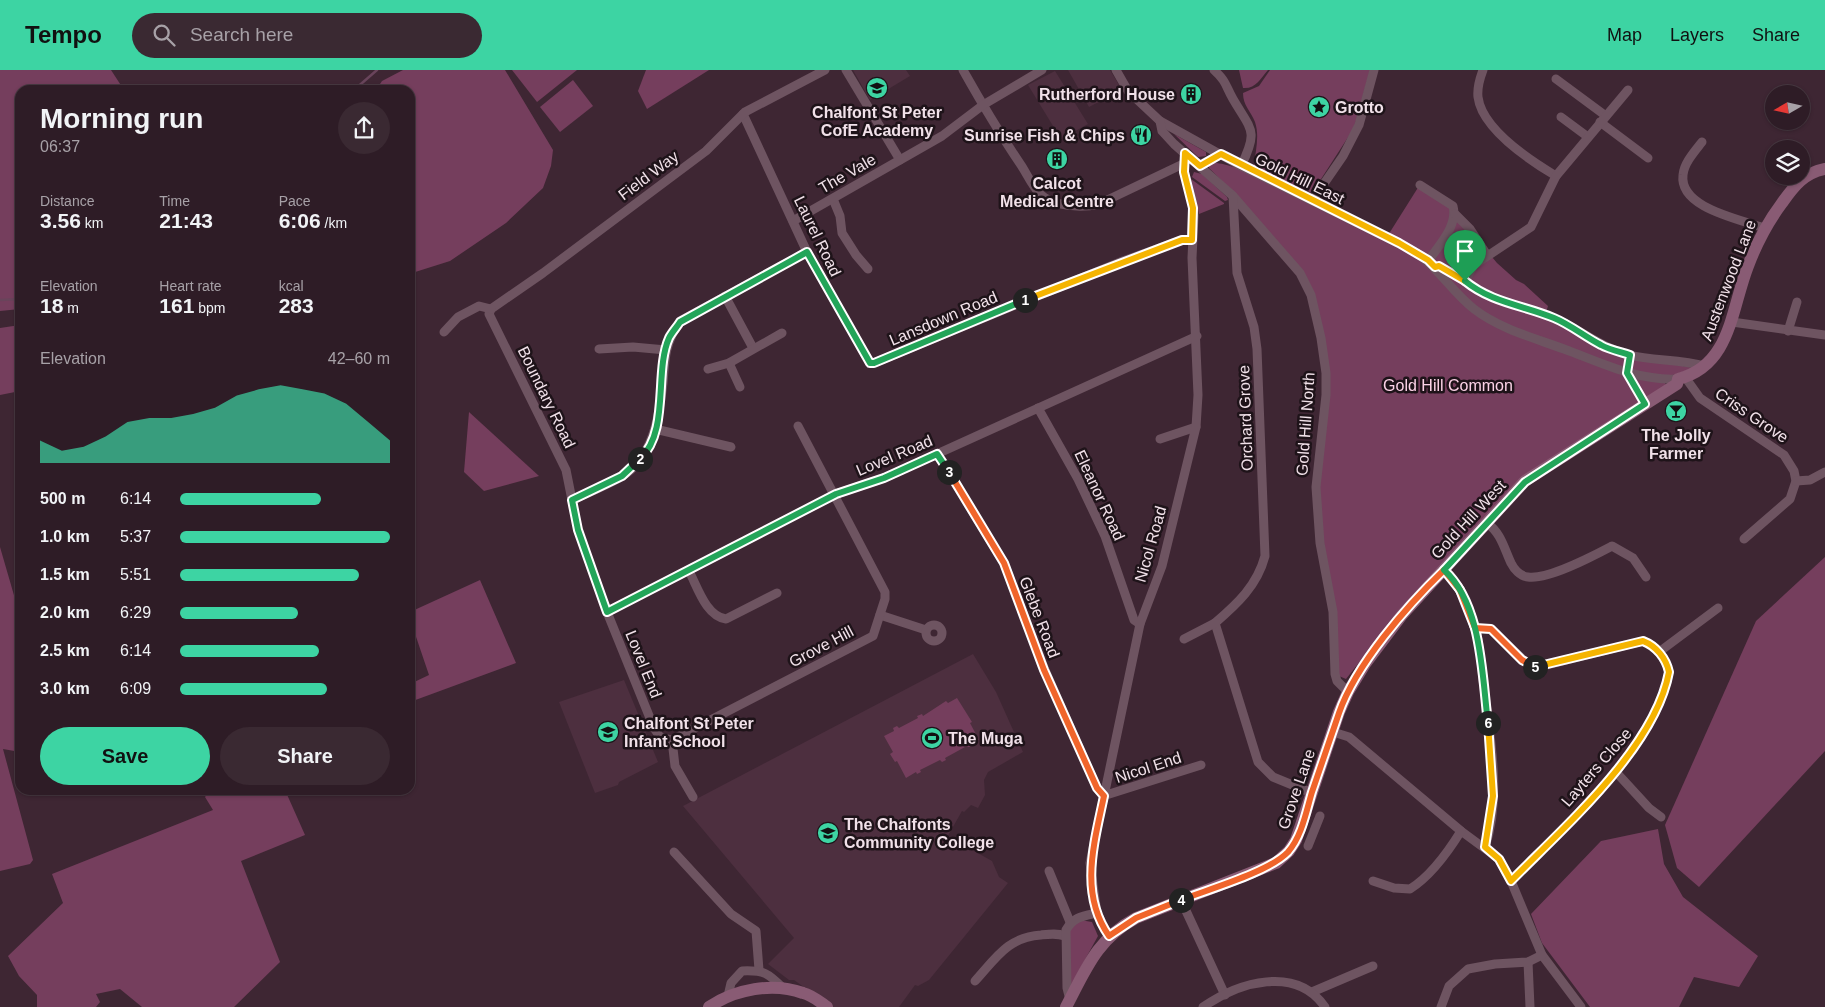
<!DOCTYPE html>
<meta charset="utf-8">
<style>
body{margin:0;font-family:Arial,sans-serif;background:#3a2932;color:#f1f3f6;height:100vh;display:flex;flex-direction:column;font-size:19px;white-space:nowrap}
*{box-sizing:border-box;margin:0}
p{font-size:16px;color:#a7a1a7}
.icon{flex:none;width:28px;height:28px;fill:none;stroke:currentColor;stroke-width:2;stroke-linecap:round;stroke-linejoin:round}
.map{position:relative;flex:1;overflow:hidden}
.details{position:absolute;left:15px;top:15px;width:400px;height:710px;display:flex;flex-direction:column;background:#2e1c26;border-radius:15px;box-shadow:0 1px 4px #0004,0 0 0 1px #493a43}
.details>*{flex:none}
.needle{width:32px;rotate:261deg}
.controls{position:absolute;left:1765px;top:15px;display:grid;gap:10px}
.controls a{display:grid;place-items:center;width:45px;height:45px;border-radius:50%;background:#2e1c26;box-shadow:0 1px 4px #0004,0 0 0 1px #493a43;font-size:25px}
.pin{position:absolute;display:grid;place-items:center;width:42px;height:42px;color:#fff;margin:-51px -21px;border-radius:50% 50% 50% 0;rotate:-45deg;box-shadow:0 0 5px #0007}
.pin .icon{rotate:45deg}
.km{position:absolute;width:25px;height:25px;margin:-12px;border-radius:50%;background:#222;color:#fff;font-size:14px;line-height:25px;text-align:center}
.round{display:grid;place-items:center;flex:none;width:52px;height:52px;border-radius:26px;background:#3a2932}
.head{display:flex;align-items:center;justify-content:space-between;height:85px;padding:0 25px}
h1{font-size:28px;font-weight:800;line-height:38px}
.figures{display:grid;grid-template-columns:repeat(3,1fr);gap:8px;height:85px;padding:5px 25px}
.figures div{display:grid;align-content:center}
.figures b{font-size:21px;font-weight:800}
.figures small{font-size:14px;font-weight:400}
.figures p{font-size:14px}
.chart{height:140px;padding:10px 25px}
.chart p{display:flex;justify-content:space-between}
.chart svg{width:100%;height:90px;margin-top:5px;fill:#3dd4a3;opacity:.7}
.cta{display:flex;gap:10px;margin-top:auto;padding:10px 25px}
.cta a{flex:1;height:58px;border-radius:30px;background:#3dd4a3;color:#111;font-size:20px;font-weight:800;line-height:58px;text-align:center}
.cta a+a{background:#3a2932;color:#f1f3f6}
ul{padding:0 25px;list-style:none;font-size:16px}
li{display:grid;grid-template-columns:80px 60px 1fr;align-items:center;height:38px}
li i{height:12px;border-radius:6px;background:#3dd4a3}
header{display:flex;align-items:center;gap:30px;box-sizing:border-box;height:70px;padding:0 25px;background:#3dd4a3;color:#111}
header strong{font-size:24px}
nav{display:flex;gap:28px;margin-inline-start:auto;font-size:18px}
.search{width:350px;height:45px;background:#3a2932;display:flex;align-items:center;gap:12px;box-sizing:border-box;padding:0 18px;border-radius:28px;color:#a7a1a7;font-size:19px}
.map>svg:first-child{display:block}
.built{fill:#4d2f3f}
.green{fill:#753e5d}
.lines{fill:none;stroke-linecap:round;stroke-linejoin:round}
.stream{stroke:#69445b;stroke-width:2.5}
.street{stroke:#6e5461;stroke-width:9}
.secondary{stroke:#895b74;stroke-width:12}
.split-1-casing{stroke:#fff;stroke-width:10}
.split-2-casing{stroke:#fff;stroke-width:10}
.split-3-casing{stroke:#fff;stroke-width:10}
.split-4-casing{stroke:#fff;stroke-width:10}
.split-5-casing{stroke:#fff;stroke-width:10}
.split-6-casing{stroke:#fff;stroke-width:10}
.split-7-casing{stroke:#fff;stroke-width:10}
.split-1{stroke:#f5b400;stroke-width:6}
.split-2{stroke:#22a559;stroke-width:6}
.split-3{stroke:#22a559;stroke-width:6}
.split-4{stroke:#f0652b;stroke-width:6}
.split-5{stroke:#f0652b;stroke-width:6}
.split-6{stroke:#f5b400;stroke-width:6}
.split-7{stroke:#22a559;stroke-width:6}
.labels{text-anchor:middle;stroke-width:5;stroke-linejoin:round;paint-order:stroke}
.poi-label{font-size:16px;font-weight:bold;fill:#f1e1e9;stroke:#1e1319;text-anchor:start}
.street-label{font-size:16px;fill:#f1e1e9;stroke:#1e1319}
.park-label{font-size:16px;fill:#fcd2e7;stroke:#1e1319}
</style>
<header>
<strong>Tempo</strong>
<div class="search"><svg class="icon" aria-label="search" viewBox="0 0 24 24"><circle cx="10" cy="10" r="6"/><path d="M15 15l6 6"/></svg>Search here</div>
<nav><a>Map</a><a>Layers</a><a>Share</a></nav>
</header>
<div class="map">
<svg width="1825" height="937" viewBox="0 0 1825 937">
<rect width="100%" height="100%" fill="#3e2633"/>
<g class="built">
<polygon points="853,0 906,0 910,6 870,30"/>
<polygon points="1068,0 1110,0 1122,20 1089,37"/>
<polygon points="1055,1 1088,54 1061,69 1028,15"/>
<polygon points="973,584 996,622 1023,682 988,702 984,710 985,725 978,738 971,735 964,742 962,741 945,771 955,777 958,772 992,791 999,807 1008,813 929,910 918,916 915,915 899,937 832,937 794,910 789,910 768,894 794,868 683,736"/>
<polygon points="624,610 658,692 619,712 618,715 595,723 559,632"/>
</g>
<g class="green">
<polygon points="0,0 111,0 124,20 20,20 20,239 0,241"/>
<polygon points="403,0 505,0 553,80 551,96 543,118 506,153 450,191 412,203 410,20 376,20 382,11"/>
<polygon points="512,0 577,0 537,32"/>
<polygon points="646,0 709,0 647,39 638,21"/>
<path d="M1239,0H1268C1260,9 1256,19 1243,18Z"/>
<path d="M1270,0H1370L1354,58L1312,123L1254,97C1255,82 1260,67 1255,52C1251,41 1243,36 1243,23L1259,16Z"/>
<polygon points="573,10 593,36 560,62 540,37"/>
<polygon points="1174,64 1206,82 1206,86 1198,87"/>
<path d="M1213,93C1238,90 1356,155 1385,170L1419,116L1448,134L1497,193L1516,210L1524,214L1548,236L1545,246L1599,278L1617,284L1694,298L1670,306L1665,313L1667,317L1530,403L1400,541L1346,609L1339,606L1318,420L1327,340L1311,218L1232,121L1209,98V95Z"/>
<polygon points="1194,102 1202,104 1227,127 1228,130 1225,131 1192,107"/>
<polygon points="1191,109 1224,133 1224,134 1199,144"/>
<polygon points="20,255 20,321 0,325 0,258"/>
<polygon points="469,342 539,406 484,421 464,402"/>
<polygon points="0,477 20,546 20,682 3,679 33,790 30,794 0,801"/>
<polygon points="1825,487 1825,681 1699,817 1677,798 1665,755 1756,551"/>
<polygon points="480,510 516,593 410,632 410,614 429,605 410,549 410,542"/>
<polygon points="957,628 972,652 970,653 979,670 969,675 970,677 965,677 945,688 946,690 942,692 940,690 920,700 921,702 917,704 916,702 906,708 897,691 895,692 890,684 893,682 884,666 894,661 893,658 897,656 899,658 918,648 917,646 922,644 923,646 946,631 948,633"/>
<polygon points="210,720 285,720 305,765 241,791 280,892 234,937 142,937 120,919 96,924 100,932 96,937 37,937 37,925 19,906 8,886 63,833 52,804 213,740 205,727"/>
<polygon points="1658,759 1664,794 1683,827 1758,886 1739,917 1694,907 1679,937 1590,937 1542,873 1531,844 1601,771"/>
<polygon points="1080,850 1092,852 1098,866 1071,915 1069,860"/>
</g>
<g class="lines">
<g class="stream">
<polyline points="354,20 377,0"/>
<polyline points="0,230 20,229"/>
</g>
<g class="street">
<polyline points="846,0 900,90"/>
<path d="M963,0C981,32 1000,64 1021,95C1027,104 1032,116 1040,124C1053,137 1082,138 1099,134L1183,94"/>
<path d="M1116,0L1128,21L1160,51L1241,96L1414,181C1438,197 1452,222 1474,239C1500,259 1534,268 1564,279C1602,293 1637,311 1678,309"/>
<path d="M1214,0C1227,12 1225,15 1233,29C1251,60 1259,60 1241,96"/>
<path d="M1483,0C1480,8 1477,18 1478,27C1482,59 1531,91 1556,106"/>
<polyline points="1556,9 1606,46"/>
<polyline points="743,44 807,182 870,293 874,293 1123,191 1182,170 1192,170"/>
<polyline points="1561,47 1588,67"/>
<polyline points="1160,51 1162,61 1174,74 1233,126 1300,203 1311,225 1321,268 1326,303 1326,325 1316,417 1320,473 1333,542 1335,604 1337,611 1348,622"/>
<polyline points="1600,52 1648,88"/>
<path d="M1702,72C1695,81 1684,93 1683,105C1679,138 1740,149 1764,158"/>
<polyline points="1200,95 1221,84"/>
<path d="M1420,115L1453,136C1458,156 1439,175 1428,191"/>
<path d="M1233,126L1237,203L1254,257L1257,279L1265,486C1257,516 1237,534 1215,553L1258,692L1273,707L1312,723"/>
<polyline points="833,129 840,146 842,163 856,185 868,199"/>
<polyline points="1312,131 1343,86 1359,55 1374,0"/>
<polyline points="1455,144 1470,159 1487,185"/>
<polyline points="793,151 942,66 983,35 1042,0"/>
<polyline points="1435,197 1439,196 1465,211 1474,195 1531,157 1556,106 1628,20"/>
<path d="M1465,211C1491,232 1523,235 1553,248C1580,259 1600,277 1629,285C1653,291 1680,289 1705,296"/>
<polyline points="725,226 753,278"/>
<polyline points="491,239 489,244 566,400 578,460 607,542 654,658 660,667 672,670 675,696 693,727"/>
<polyline points="491,239 543,203 706,81 745,42 825,0"/>
<polyline points="1732,252 1825,265"/>
<polyline points="1788,261 1797,232"/>
<polyline points="444,262 458,247 479,236 491,239"/>
<polyline points="599,279 633,277 666,280"/>
<polyline points="1630,285 1627,303 1645,334"/>
<polyline points="729,293 740,317"/>
<polyline points="708,299 729,293 782,263"/>
<polyline points="1685,307 1700,328 1784,385 1794,401 1796,411 1790,429 1744,469"/>
<polyline points="1038,338 1078,409 1105,466 1134,550 1140,554"/>
<polyline points="655,359 731,377"/>
<polyline points="1160,369 1196,357"/>
<polyline points="937,384 1004,493 1045,600 1097,718 1103,726 1201,695"/>
<polyline points="1796,411 1810,410 1825,402"/>
<path d="M572,430C588,423 606,416 621,407C653,388 659,347 663,313C665,286 665,274 680,251L807,182"/>
<path d="M1487,453C1501,463 1504,478 1511,493C1514,499 1520,506 1528,507C1548,510 1593,486 1612,476L1633,488L1646,507"/>
<path d="M1444,500C1459,514 1469,537 1475,557C1481,576 1481,598 1484,617C1490,668 1502,727 1485,777"/>
<path d="M689,501C698,518 706,546 726,549L777,523"/>
<polyline points="607,542 836,424 884,408 1197,266"/>
<polyline points="880,545 926,560"/>
<circle cx="934" cy="563" r="8"/>
<path d="M1475,558L1491,559L1531,597H1539L1643,571C1656,576 1666,588 1669,602C1656,677 1564,757 1511,811"/>
<polyline points="1184,569 1215,553"/>
<polyline points="1659,582 1718,538"/>
<polyline points="1333,662 1349,667 1461,761 1499,789 1511,811 1542,885 1581,937"/>
<polyline points="672,670 873,566 885,529 885,522 798,356"/>
<polyline points="1615,701 1649,738 1661,747"/>
<polyline points="1308,776 1320,746"/>
<polyline points="674,782 731,844 756,861 759,900"/>
<polyline points="1049,801 1070,852"/>
<path d="M1373,811L1394,818L1410,819C1431,806 1448,782 1461,761"/>
<polyline points="1181,830 1225,925"/>
<polyline points="1109,866 1097,843 1090,793 1140,554 1162,496 1196,357 1198,325 1192,188 1194,146 1192,129 1184,103 1185,83"/>
<polyline points="1528,892 1530,937"/>
<path d="M975,911C996,888 1008,867 1041,865C1050,864 1057,863 1065,866"/>
<polyline points="1312,922 1373,896"/>
<path d="M728,926L731,913L742,901C764,900 768,903 783,918"/>
<path d="M1070,930L1067,918L1066,860C1073,847 1083,846 1097,843"/>
<path d="M1203,937C1239,912 1296,895 1325,937"/>
<polyline points="1441,937 1449,916 1468,899 1495,894 1528,892 1542,885"/>
</g>
<g class="secondary">
<path d="M709,937C735,919 773,912 803,923C812,925 820,932 827,937"/>
<path d="M1066,937C1086,899 1097,869 1136,848L1276,793L1289,781L1296,770L1339,642L1348,622L1365,594L1402,545L1525,411L1677,314L1678,309C1731,296 1731,239 1748,196C1757,172 1767,153 1782,133C1794,116 1804,103 1825,99"/>
</g>
</g>
<g class="lines">
<g class="split-1-casing">
<polyline id="split-1" points="1025,230 1182,170 1192,170 1193,138 1184,102 1185,83 1200,96 1221,84 1399,173 1428,190 1435,197 1439,196 1465,211"/>
</g>
<g class="split-2-casing">
<path id="split-2" d="M640,389C670,361 654,302 669,268C672,262 677,257 680,252L807,182L870,293H874L1025,230"/>
</g>
<g class="split-3-casing">
<polyline id="split-3" points="640,389 622,406 572,430 578,460 607,542 836,424 884,408 937,384 949,402"/>
</g>
<g class="split-4-casing">
<path id="split-4" d="M949,402L1004,493L1044,600L1097,718L1104,726C1094,774 1079,823 1109,866L1136,848L1181,830"/>
</g>
<g class="split-5-casing">
<path id="split-5" d="M1181,830C1209,819 1269,802 1288,782C1302,766 1306,742 1312,722C1321,696 1330,670 1339,643C1356,594 1407,536 1444,500L1460,520L1475,558L1491,559L1522,590L1535,597"/>
</g>
<g class="split-6-casing">
<path id="split-6" d="M1488,653L1493,726L1485,777L1499,789L1511,811C1564,757 1655,678 1669,602C1666,588 1656,576 1643,571L1535,597"/>
</g>
<g class="split-7-casing">
<path id="split-7" d="M1465,211C1492,233 1523,235 1554,248C1571,255 1585,267 1601,275C1610,280 1621,282 1630,285L1627,303L1645,334L1525,412L1444,500C1482,534 1482,606 1488,653"/>
</g>
<use href="#split-1" class="split-1"/>
<use href="#split-2" class="split-2"/>
<use href="#split-3" class="split-3"/>
<use href="#split-4" class="split-4"/>
<use href="#split-5" class="split-5"/>
<use href="#split-6" class="split-6"/>
<use href="#split-7" class="split-7"/>
</g>
<defs>
<g id="school-disc" transform="scale(1.125)"><circle r="9.5" fill="#3dd4a3" stroke="#1e1319"/><path d="M0-5L7-2L0 1L-7-2ZM-4 1L0 2.5L4 1V4Q0 6-4 4Z" fill="#111"/></g>
<g id="building-disc" transform="scale(1.125)"><circle r="9.5" fill="#3dd4a3" stroke="#1e1319"/><path d="M-4-6H4V6H1V3H-1V6H-4ZM-2.5-4.3h1.7v1.8h-1.7ZM.8-4.3h1.7v1.8H.8ZM-2.5-1h1.7V.8h-1.7ZM.8-1h1.7V.8H.8Z" fill="#111"/></g>
<g id="sight-disc" transform="scale(1.125)"><circle r="9.5" fill="#3dd4a3" stroke="#1e1319"/><path d="M0-6L1.8-2.2L6-1.7L2.9 1.2L3.7 5.4L0 3.3L-3.7 5.4L-2.9 1.2L-6-1.7L-1.8-2.2Z" fill="#111"/></g>
<g id="restaurant-disc" transform="scale(1.125)"><circle r="9.5" fill="#3dd4a3" stroke="#1e1319"/><path d="M-5-6h1v4h1v-4h1v4h1v-4h1v5L-1.5 .5V6h-2V.5L-5-1ZM5-6V6H3V1.5H1.5Q1.5-4 5-6Z" fill="#111"/></g>
<g id="bar-disc" transform="scale(1.125)"><circle r="9.5" fill="#3dd4a3" stroke="#1e1319"/><path d="M-6-5H6L.8 .8V4.5H3.5V6h-7V4.5H-.8V.8Z" fill="#111"/></g>
<g id="stadium-disc" transform="scale(1.125)"><circle r="9.5" fill="#3dd4a3" stroke="#1e1319"/><path d="M0-5a6.5 5 0 1 0 0 10a6.5 5 0 1 0 0-10ZM-3.5-1.8h7v3.6h-7Z" fill="#111"/></g>
</defs>
<g fill-rule="evenodd">
<use href="#school-disc" x="877" y="18"/>
<use href="#building-disc" x="1191" y="24"/>
<use href="#sight-disc" x="1319" y="37"/>
<use href="#restaurant-disc" x="1141" y="65"/>
<use href="#building-disc" x="1057" y="89"/>
<use href="#bar-disc" x="1676" y="341"/>
<use href="#school-disc" x="608" y="662"/>
<use href="#stadium-disc" x="932" y="668"/>
<use href="#school-disc" x="828" y="763"/>
</g>
<g class="labels">
<g class="poi-label">
<text x="1175" y="30" text-anchor="end">Rutherford House</text>
<text x="1335" y="43">Grotto</text>
<text x="877" y="48" text-anchor="middle">Chalfont St Peter<tspan x="877" dy="18">CofE Academy</tspan></text>
<text x="1125" y="71" text-anchor="end">Sunrise Fish &amp; Chips</text>
<text x="1057" y="119" text-anchor="middle">Calcot<tspan x="1057" dy="18">Medical Centre</tspan></text>
<text x="1676" y="371" text-anchor="middle">The Jolly<tspan x="1676" dy="18">Farmer</tspan></text>
<text x="624" y="659">Chalfont St Peter<tspan x="624" dy="18">Infant School</tspan></text>
<text x="948" y="674">The Muga</text>
<text x="844" y="760">The Chalfonts<tspan x="844" dy="18">Community College</tspan></text>
</g>
<g class="street-label">
<text transform="translate(847 103) rotate(-30)" y="6">The Vale</text>
<text transform="translate(648 105) rotate(-37)" y="6">Field Way</text>
<text transform="translate(1300 108) rotate(26)" y="6">Gold Hill East</text>
<text transform="translate(818 166) rotate(64)" y="6">Laurel Road</text>
<text transform="translate(1728 210) rotate(-69)" y="6">Austenwood Lane</text>
<text transform="translate(943 248) rotate(-23)" y="6">Lansdown Road</text>
<text transform="translate(547 327) rotate(64)" y="6">Boundary Road</text>
<text transform="translate(1752 345) rotate(34)" y="6">Criss Grove</text>
<text transform="translate(1245 348) rotate(-92)" y="6">Orchard Grove</text>
<text transform="translate(1305 354) rotate(-86)" y="6">Gold Hill North</text>
<text transform="translate(894 385) rotate(-23)" y="6">Lovel Road</text>
<text transform="translate(1100 425) rotate(65)" y="6">Eleanor Road</text>
<text transform="translate(1468 449) rotate(-47)" y="6">Gold Hill West</text>
<text transform="translate(1150 474) rotate(-74)" y="6">Nicol Road</text>
<text transform="translate(1040 547) rotate(69)" y="6">Glebe Road</text>
<text transform="translate(821 576) rotate(-28)" y="6">Grove Hill</text>
<text transform="translate(644 594) rotate(68)" y="6">Lovel End</text>
<text transform="translate(1148 697) rotate(-18)" y="6">Nicol End</text>
<text transform="translate(1596 697) rotate(-49)" y="6">Layters Close</text>
<text transform="translate(1296 719) rotate(-71)" y="6">Grove Lane</text>
</g>
<g class="park-label">
<text x="1448" y="321">Gold Hill Common</text>
</g>
</g>
</svg>
<div class="controls">
<a><svg class="needle" viewBox="-14 -14 28 28"><path d="M0-13l5 13h-10z" fill="#e53935"/><path d="M0 13l5-13h-10z" fill="#a7a1a7"/></svg></a>
<a><svg class="icon" aria-label="layers" viewBox="0 0 24 24"><path d="M12 4l9 5-9 5-9-5zM3 14l9 5 9-5"/></svg></a>
</div>
<div class="pin" style="left:1465px;top:211px;background:#1e9e55"><svg class="icon" aria-label="arrive" viewBox="0 0 24 24"><path d="M6 21V4h12l-3 4 3 4H6"/></svg></div>
<b class="km" style="left:1025px;top:230px">1</b>
<b class="km" style="left:640px;top:389px">2</b>
<b class="km" style="left:949px;top:402px">3</b>
<b class="km" style="left:1181px;top:830px">4</b>
<b class="km" style="left:1535px;top:597px">5</b>
<b class="km" style="left:1488px;top:653px">6</b>
<section class="details">
<div class="head"><div><h1>Morning run</h1><p>06:37</p></div><a class="round"><svg class="icon" aria-label="share" viewBox="0 0 24 24"><path d="M12 15V3M7 8l5-5 5 5M5 13v7h14v-7"/></svg></a></div>
<div class="figures">
<div><p>Distance</p><b>3.56<small> km</small></b></div>
<div><p>Time</p><b>21:43</b></div>
<div><p>Pace</p><b>6:06<small> /km</small></b></div>
</div>
<div class="figures">
<div><p>Elevation</p><b>18<small> m</small></b></div>
<div><p>Heart rate</p><b>161<small> bpm</small></b></div>
<div><p>kcal</p><b>283</b></div>
</div>
<div class="chart"><p><span>Elevation</span>42–60 m</p>
<svg viewBox="0 0 160 44" preserveAspectRatio="none"><path d="M0 44V33L10 38L20 36L30 31L40 24L50 22L60 22L70 20L80 17L90 11L100 8L110 6L120 8L130 10L140 15L150 24L160 33V44z"/></svg>
</div>
<ul>
<li><b>500 m</b>6:14<i style="width:67%"></i></li>
<li><b>1.0 km</b>5:37<i style="width:100%"></i></li>
<li><b>1.5 km</b>5:51<i style="width:85%"></i></li>
<li><b>2.0 km</b>6:29<i style="width:56%"></i></li>
<li><b>2.5 km</b>6:14<i style="width:66%"></i></li>
<li><b>3.0 km</b>6:09<i style="width:70%"></i></li>
</ul>
<div class="cta"><a>Save</a><a>Share</a></div>
</section>
</div>
